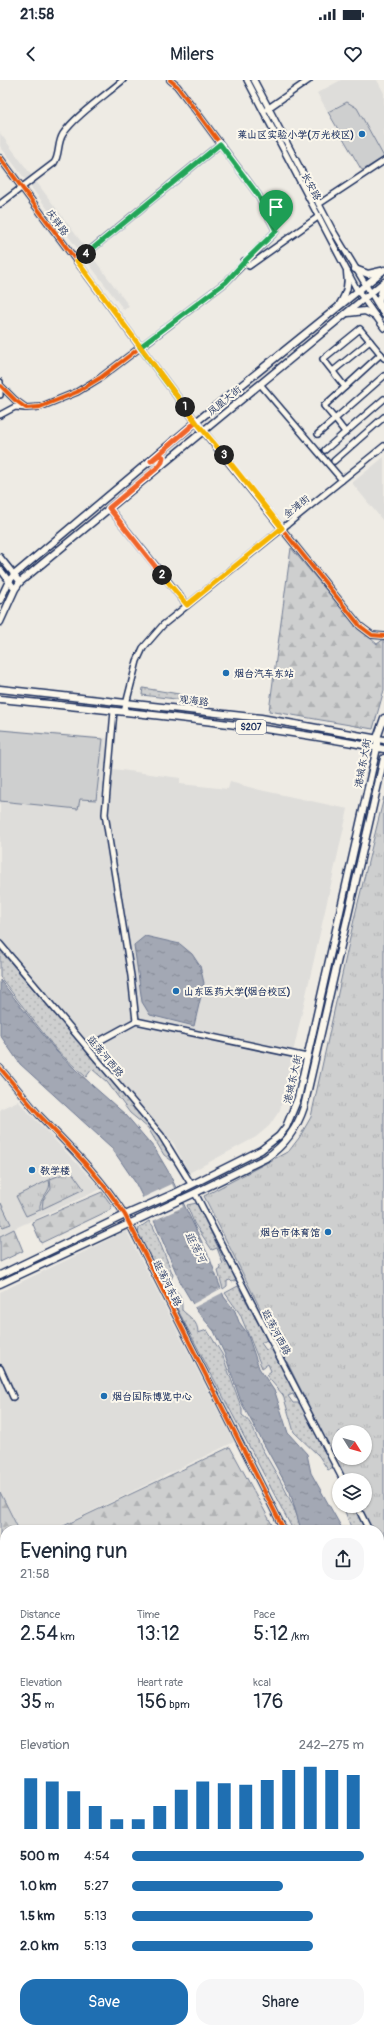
<!DOCTYPE html>
<meta charset="utf-8">
<style>
body{margin:0;font-family:Pangolin,"LXGW WenKai TC",sans-serif;background:#f6f6f7;color:#1f2937;height:100vh;display:flex;flex-direction:column;font-size:15px;white-space:nowrap}
*{box-sizing:border-box;margin:0}
p{font-size:13px;color:#747a83}
.icon{flex:none;width:22px;height:22px;fill:none;stroke:currentColor;stroke-width:2;stroke-linecap:round;stroke-linejoin:round}
.map{position:relative;flex:1;overflow:hidden}
.sheet{position:absolute;left:0px;top:1445px;width:384px;height:508px;display:flex;flex-direction:column;background:#fff;border-radius:16px 16px 0 0;box-shadow:0 1px 3px #0004}
.sheet>*{flex:none}
.needle{width:26px;rotate:127deg}
.tools{position:absolute;left:332px;top:1345px;display:grid;gap:8px}
.tools a{display:grid;place-items:center;width:40px;height:40px;border-radius:50%;background:#fff;box-shadow:0 1px 3px #0004;font-size:20px}
.pin{position:absolute;display:grid;place-items:center;width:34px;height:34px;color:#fff;margin:-41px -17px;border-radius:50% 50% 50% 0;rotate:-45deg;box-shadow:0 0 4px #0007}
.pin .icon{rotate:45deg}
.km{position:absolute;width:20px;height:20px;margin:-10px;border-radius:50%;background:#222;color:#fff;font-size:11px;line-height:20px;text-align:center}
.round{display:grid;place-items:center;flex:none;width:42px;height:42px;border-radius:16px;background:#f6f6f7}
.overview{display:flex;align-items:center;justify-content:space-between;height:68px;padding:0 20px}
h1{font-size:22px;font-weight:600;line-height:30px}
.metrics{display:grid;grid-template-columns:repeat(3,1fr);gap:6px;height:68px;padding:4px 20px}
.metrics div{display:grid;align-content:center}
.metrics b{font-size:20px;font-weight:600}
.metrics small{font-size:11px;font-weight:400}
.metrics p{font-size:11px}
.chart{height:112px;padding:8px 20px}
.chart p{display:flex;justify-content:space-between}
.chart svg{width:100%;height:72px;margin-top:4px;stroke:#1f6fb2;stroke-width:6}
.cta{display:flex;gap:8px;margin-top:auto;padding:8px 20px}
.cta a{flex:1;height:46px;border-radius:16px;background:#1f6fb2;color:#fff;font-size:16px;font-weight:600;line-height:46px;text-align:center}
.cta a+a{background:#f6f6f7;color:#1f2937}
ul{padding:0 20px;list-style:none;font-size:13px}
li{display:grid;grid-template-columns:64px 48px 1fr;align-items:center;height:30px}
li i{height:10px;border-radius:5px;background:#1f6fb2}
.status{display:flex;justify-content:space-between;align-items:center;height:28px;padding:0 20px;background:#fff;direction:ltr}
.status svg{height:11px;fill:currentColor}
header{display:flex;justify-content:space-between;align-items:center;height:52px;padding:0 20px;background:#fff;font-size:18px;font-weight:600}
.map>svg:first-child{display:block}
.built{fill:#deddda}
.grass{fill:url(#grass-dots);stroke:#747f96}
.forest{fill:url(#forest-firs);stroke:#747f96}
.park{fill:url(#park-tufts);stroke:#747f96;fill-rule:evenodd}
.pitch{fill:#cecfcf;stroke:#747f96}
.water{fill:url(#water-ripples);stroke:#6d7892}
.pier{fill:#eeebe4}
.lines{fill:none;stroke-linecap:round;stroke-linejoin:round}
.minor-casing{stroke:#1b2f5e;stroke-width:8}
.major-casing{stroke:#1b2f5e;stroke-width:9}
.minor{stroke:#fbf7ec;stroke-width:5}
.major{stroke:#fbf7ec;stroke-width:6}
.cycleway-casing{stroke:#fbf7ec;stroke-width:6}
.cycleway{stroke:#e8590c;stroke-width:4}
.split-1-casing{stroke:#fff;stroke-width:8}
.split-2-casing{stroke:#fff;stroke-width:8}
.split-3-casing{stroke:#fff;stroke-width:8}
.split-4-casing{stroke:#fff;stroke-width:8}
.split-5-casing{stroke:#fff;stroke-width:8}
.split-1{stroke:#22a559;stroke-width:5}
.split-2{stroke:#f0652b;stroke-width:5}
.split-3{stroke:#f5b400;stroke-width:5}
.split-4{stroke:#f5b400;stroke-width:5}
.split-5{stroke:#22a559;stroke-width:5}
.poi-dot{fill:#1f6fb2;stroke:#fbf7ec;stroke-width:1.5}
.labels{text-anchor:middle;stroke-width:4;stroke-linejoin:round;paint-order:stroke}
.shield{fill:#fbf7ec;stroke:#5e6b89;stroke-width:1}
.shield-label{font-size:9px;font-weight:bold;fill:#1b2f5e}
.poi-label{font-size:10px;font-weight:bold;fill:#1b2f5e;stroke:#fbf7ec;text-anchor:start}
.street-label{font-size:10px;fill:#1b2f5e;stroke:#fbf7ec}
.water-label{font-size:11px;font-style:italic;fill:#445378;stroke:#fbf7ec}
</style>
<div class="status"><b>21:58</b><svg viewBox="0 0 49 12"><path d="M0 12V9h3v3zM5 12V6h3v6zM10 12V3h3v9zM15 12V0h3v12zM26 1h20v11H26zM47 4h2v5h-2z"/></svg></div>
<header><svg class="icon" aria-label="back" viewBox="0 0 24 24"><path d="M15 5l-7 7 7 7"/></svg>Milers<svg class="icon" aria-label="heart" viewBox="0 0 24 24"><path d="M12 20l-8-8c-3-5 5-10 8-4 3-6 11-1 8 4z"/></svg></header>
<div class="map">
<svg width="384" height="1953" viewBox="0 0 384 1953">
<defs>
<pattern id="grass-dots" width="8" height="8" patternUnits="userSpaceOnUse"><rect width="8" height="8" fill="#cecfcf"/><path d="M2 2h.1M6 6h.1" fill="none" stroke="#b0b2b4" stroke-width="1.8" stroke-linecap="round"/></pattern>
<pattern id="forest-firs" width="22" height="20" patternUnits="userSpaceOnUse"><rect width="22" height="20" fill="#cecfcf"/><path d="M5 1l3.5 6h-7zM16 11l3.5 6h-7z" fill="#b0b2b4"/></pattern>
<pattern id="park-tufts" width="24" height="20" patternUnits="userSpaceOnUse"><rect width="24" height="20" fill="#cecfcf"/><path d="M3 7l-1-3M5 7V3M7 7l1-3M15 17l-1-3M17 17v-4M19 17l1-3" fill="none" stroke="#b0b2b4"/></pattern>
<pattern id="water-ripples" width="26" height="14" patternUnits="userSpaceOnUse"><rect width="26" height="14" fill="#a3a8b4"/><path d="M2 4q2-2 4 0t4 0M15 11q2-2 4 0t4 0" fill="none" stroke="#848996"/></pattern>
</defs>
<rect width="100%" height="100%" fill="#eeebe4"/>
<filter id="ink" filterUnits="userSpaceOnUse"><feTurbulence type="fractalNoise" baseFrequency=".025" numOctaves="2"/><feDisplacementMap in="SourceGraphic" scale="8" xChannelSelector="R" yChannelSelector="G"/><feConvolveMatrix kernelMatrix="1 2 1 2 8 2 1 2 1" color-interpolation-filters="sRGB"/></filter>
<g filter="url(#ink)">
<g class="built">
<polygon points="341,0 377,0 384,13 384,77 363,90 361,89 317,13"/>
<polygon points="0,53 129,226 124,230 0,66"/>
<polygon points="384,377 384,442 352,403"/>
<polygon points="0,649 106,658 106,688 180,698 180,704 228,709 230,702 260,710 348,729 280,1030 269,1046 256,1057 189,1093 174,1064 0,860"/>
<polygon points="18,1021 101,1109 0,1155 0,1029"/>
<polygon points="126,1150 234,1362 53,1450 20,1450 0,1411 0,1212 90,1169"/>
</g>
<g class="grass">
<polygon points="143,608 179,614 184,620 142,615"/>
<polygon points="0,870 155,1052 179,1086 164,1075 148,1048 130,1033 107,1002 92,989 86,997 57,971 0,897"/>
<polygon points="197,1123 225,1182 229,1185 236,1200 232,1202 230,1200 227,1201 227,1206 223,1209 218,1191 221,1189 219,1186 223,1184 217,1168 212,1170 194,1143 187,1125"/>
<path d="M149,1141L153,1146L173,1195L168,1206C180,1212 182,1216 182,1230C190,1238 198,1241 198,1253L207,1250L222,1274L242,1329V1335C253,1342 255,1356 261,1367C276,1394 293,1419 302,1450H293L138,1154L139,1148Z"/>
<polygon points="238,1206 267,1260 261,1263 266,1270 271,1268 299,1319 295,1318 293,1314 288,1316 293,1323 300,1323 333,1387 328,1390 319,1376 294,1352 283,1315 266,1295 271,1291 268,1284 262,1288 240,1234 225,1213"/>
<polygon points="343,1426 354,1426 366,1450 352,1450"/>
</g>
<g class="forest">
<polygon points="291,468 357,547 377,564 384,559 384,610 373,649 269,631"/>
<polygon points="102,1112 112,1126 110,1130 41,1163 32,1142"/>
<polygon points="14,1149 23,1171 0,1182 0,1156"/>
<polygon points="230,1367 275,1450 55,1450"/>
<polygon points="0,1412 19,1450 5,1450 5,1493 0,1484"/>
<polygon points="0,1510 5,1518 5,1713 0,1717"/>
</g>
<g class="park">
<path d="M384,717V1474L379,1464V1450H372L359,1426H365V1400H346L204,1116L289,1071L299,1058L311,1037L355,835ZM339,1352H365V1378H339Z"/>
<polygon points="71,1091 84,1109 42,1129 43,1120 51,1109 50,1099"/>
<path d="M49,1100C53,1112 38,1117 40,1130L26,1136L16,1116Z"/>
<polygon points="0,1123 1,1123 11,1144 3,1147 0,1144"/>
<polygon points="379,1561 384,1568 384,1608 379,1614"/>
<polygon points="5,1737 5,1826 0,1828 0,1741"/>
</g>
<g class="pitch">
<polygon points="347,22 357,28 384,77 363,90 361,89 328,32"/>
<polygon points="0,650 103,659 96,720 80,719 78,729 0,721"/>
</g>
<g class="water">
<polygon points="145,856 180,864 192,874 200,886 204,903 194,946 150,935 142,922 134,865"/>
<polygon points="0,900 56,971 93,1006 126,1035 155,1069 168,1091 210,1179 224,1217 235,1231 239,1242 247,1253 259,1288 275,1312 288,1353 307,1374 311,1393 343,1450 301,1450 290,1412 241,1322 225,1275 214,1251 197,1231 181,1204 152,1136 135,1102 111,1067 20,984 0,955"/>
<polygon points="379,1506 384,1514 384,1557 379,1552"/>
<polygon points="384,1664 384,1953 0,1953 0,1820 5,1817 5,1948 379,1948 379,1666"/>
</g>
<g class="pier">
<polygon points="172,1104 183,1127 153,1141 142,1118"/>
<polygon points="222,1208 224,1212 193,1228 191,1225"/>
</g>
<g class="lines">
<g class="minor-casing">
<g id="minor">
<polyline points="247,0 356,208 384,248"/>
<polyline points="254,0 332,149 384,235"/>
<polyline points="267,29 309,0"/>
<polyline points="0,78 196,342 360,546 372,555 384,556"/>
<path d="M0,124L54,83C60,75 57,63 63,54C75,36 106,15 123,0"/>
<polyline points="319,124 384,81"/>
<polyline points="77,181 220,64"/>
<polyline points="244,181 249,186 318,137"/>
<polyline points="333,291 370,261"/>
<polyline points="0,302 0,315"/>
<polyline points="260,304 342,400"/>
<polyline points="1,306 15,320 26,328 40,327 77,312 100,298 226,202 276,151 258,115 202,39 177,6 170,0"/>
<polyline points="345,307 381,274"/>
<polyline points="0,335 15,327 25,328"/>
<polyline points="345,352 335,339 384,296"/>
<polyline points="318,354 335,339 324,326 345,307 323,279 360,249 384,278"/>
<polyline points="325,370 384,319"/>
<polyline points="334,381 384,337"/>
<polyline points="109,428 187,525"/>
<polyline points="0,477 20,502"/>
<polyline points="0,489 15,509"/>
<polyline points="124,632 137,581 143,568 163,545 384,366"/>
<polyline points="0,864 161,1055 191,1104"/>
<polyline points="136,941 307,977"/>
<polyline points="94,964 136,941 131,896 105,734 114,631"/>
<path d="M0,988C13,1003 26,1020 39,1035C70,1067 101,1097 125,1135L284,1450"/>
<polyline points="195,1113 343,1400"/>
<polyline points="0,1288 13,1317"/>
<polyline points="357,1426 369,1450"/>
<polyline points="379,1469 384,1478"/>
<polyline points="0,1496 5,1504"/>
</g>
</g>
<g class="major-casing">
<g id="major">
<polyline points="355,189 368,194 381,191"/>
<path d="M340,224C347,213 349,204 347,192"/>
<polyline points="382,231 379,220 384,204"/>
<polyline points="348,233 365,231 375,236"/>
<polyline points="0,520 9,501 14,495 196,342 384,190"/>
<polyline points="0,542 15,509 20,502 384,202"/>
<polyline points="0,609 261,638 384,660"/>
<path d="M0,619C128,632 257,644 384,669"/>
<polyline points="0,1195 125,1135 175,1113 261,1070 279,1056 286,1047 298,1018 377,668 377,658 384,638"/>
<path d="M0,1204L195,1113L266,1078C285,1065 297,1049 304,1027L384,678"/>
<polyline points="379,1488 384,1487"/>
<polyline points="379,1496 384,1495"/>
<polyline points="0,1726 5,1722"/>
<polyline points="0,1734 5,1730"/>
</g>
</g>
<use href="#minor" class="minor"/>
<use href="#major" class="major"/>
<g class="cycleway-casing">
<g id="cycleway">
<polyline points="0,78 196,342 360,546 372,555 384,556"/>
<polyline points="1,306 15,320 26,328 40,327 77,312 100,298 226,202 276,151 258,115 202,39 177,6 170,0"/>
<path d="M0,988C13,1003 26,1020 39,1035C70,1067 101,1097 125,1135L284,1450"/>
</g>
</g>
<use href="#cycleway" class="cycleway"/>
</g>
</g>
<g class="lines" filter="url(#ink)">
<g class="split-1-casing">
<polyline id="split-1" points="185,327 140,267 226,202 246,180 276,151"/>
</g>
<g class="split-2-casing">
<polyline id="split-2" points="162,495 109,428 157,388 162,382 163,377 159,375 151,381 196,342 185,327"/>
</g>
<g class="split-3-casing">
<polyline id="split-3" points="162,495 187,525 282,448 224,375"/>
</g>
<g class="split-4-casing">
<polyline id="split-4" points="86,174 77,181 196,342 224,375"/>
</g>
<g class="split-5-casing">
<polyline id="split-5" points="86,174 220,64 258,115 276,151"/>
</g>
<use href="#split-1" class="split-1"/>
<use href="#split-2" class="split-2"/>
<use href="#split-3" class="split-3"/>
<use href="#split-4" class="split-4"/>
<use href="#split-5" class="split-5"/>
</g>
<g class="poi-dot">
<circle cx="362" cy="54" r="4"/>
<circle cx="226" cy="593" r="4"/>
<circle cx="176" cy="911" r="4"/>
<circle cx="32" cy="1090" r="4"/>
<circle cx="328" cy="1152" r="4"/>
<circle cx="104" cy="1316" r="4"/>
</g>
<g class="labels">
<rect class="shield" x="236" y="640" width="30" height="14" rx="3"/>
<g class="shield-label">
<text x="251" y="650">S207</text>
</g>
<g class="poi-label">
<text x="354" y="58" text-anchor="end">莱山区实验小学(万光校区)</text>
<text x="234" y="597">烟台汽车东站</text>
<text x="184" y="915">山东医药大学(烟台校区)</text>
<text x="40" y="1094">教学楼</text>
<text x="320" y="1156" text-anchor="end">烟台市体育馆</text>
<text x="112" y="1320">烟台国际博览中心</text>
</g>
<g class="street-label">
<text transform="translate(312 106) rotate(62)" y="4">长安路</text>
<text transform="translate(58 142) rotate(54)" y="4">庆祥路</text>
<text transform="translate(224 320) rotate(-39)" y="4">凤凰大街</text>
<text transform="translate(296 426) rotate(-39)" y="4">金滩街</text>
<text transform="translate(194 620) rotate(7)" y="4">观海路</text>
<text transform="translate(362 683) rotate(-79)" y="4">港城东大街</text>
<text transform="translate(106 976) rotate(50)" y="4">逛荡河西路</text>
<text transform="translate(292 999) rotate(-77)" y="4">港城东大街</text>
<text transform="translate(168 1203) rotate(63)" y="4">逛荡河东路</text>
<text transform="translate(277 1252) rotate(62)" y="4">逛荡河西路</text>
</g>
<g class="water-label">
<text transform="translate(196 1167) rotate(62)" y="4">逛荡河</text>
</g>
</g>
</svg>
<div class="tools">
<a><svg class="needle" viewBox="-14 -14 28 28"><path d="M0-13l5 13h-10z" fill="#e53935"/><path d="M0 13l5-13h-10z" fill="#747a83"/></svg></a>
<a><svg class="icon" aria-label="layers" viewBox="0 0 24 24"><path d="M12 4l9 5-9 5-9-5zM3 14l9 5 9-5"/></svg></a>
</div>
<div class="pin" style="left:276px;top:151px;background:#1e9e55"><svg class="icon" aria-label="arrive" viewBox="0 0 24 24"><path d="M6 21V4h12l-3 4 3 4H6"/></svg></div>
<b class="km" style="left:185px;top:327px">1</b>
<b class="km" style="left:162px;top:495px">2</b>
<b class="km" style="left:224px;top:375px">3</b>
<b class="km" style="left:86px;top:174px">4</b>
<section class="sheet">
<div class="overview"><div><h1>Evening run</h1><p>21:58</p></div><a class="round"><svg class="icon" aria-label="share" viewBox="0 0 24 24"><path d="M12 15V3M7 8l5-5 5 5M5 13v7h14v-7"/></svg></a></div>
<div class="metrics">
<div><p>Distance</p><b>2.54<small> km</small></b></div>
<div><p>Time</p><b>13:12</b></div>
<div><p>Pace</p><b>5:12<small> /km</small></b></div>
</div>
<div class="metrics">
<div><p>Elevation</p><b>35<small> m</small></b></div>
<div><p>Heart rate</p><b>156<small> bpm</small></b></div>
<div><p>kcal</p><b>176</b></div>
</div>
<div class="chart"><p><span>Elevation</span>242–275 m</p>
<svg viewBox="0 0 160 44" preserveAspectRatio="none"><path d="M5 44V13M15 44V15M25 44V21M35 44V30M45 44V38M55 44V38M65 44V30M75 44V20M85 44V15M95 44V16M105 44V17M115 44V14M125 44V8M135 44V6M145 44V8M155 44V11"/></svg>
</div>
<ul>
<li><b>500 m</b>4:54<i style="width:100%"></i></li>
<li><b>1.0 km</b>5:27<i style="width:65%"></i></li>
<li><b>1.5 km</b>5:13<i style="width:78%"></i></li>
<li><b>2.0 km</b>5:13<i style="width:78%"></i></li>
</ul>
<div class="cta"><a>Save</a><a>Share</a></div>
</section>
</div>
